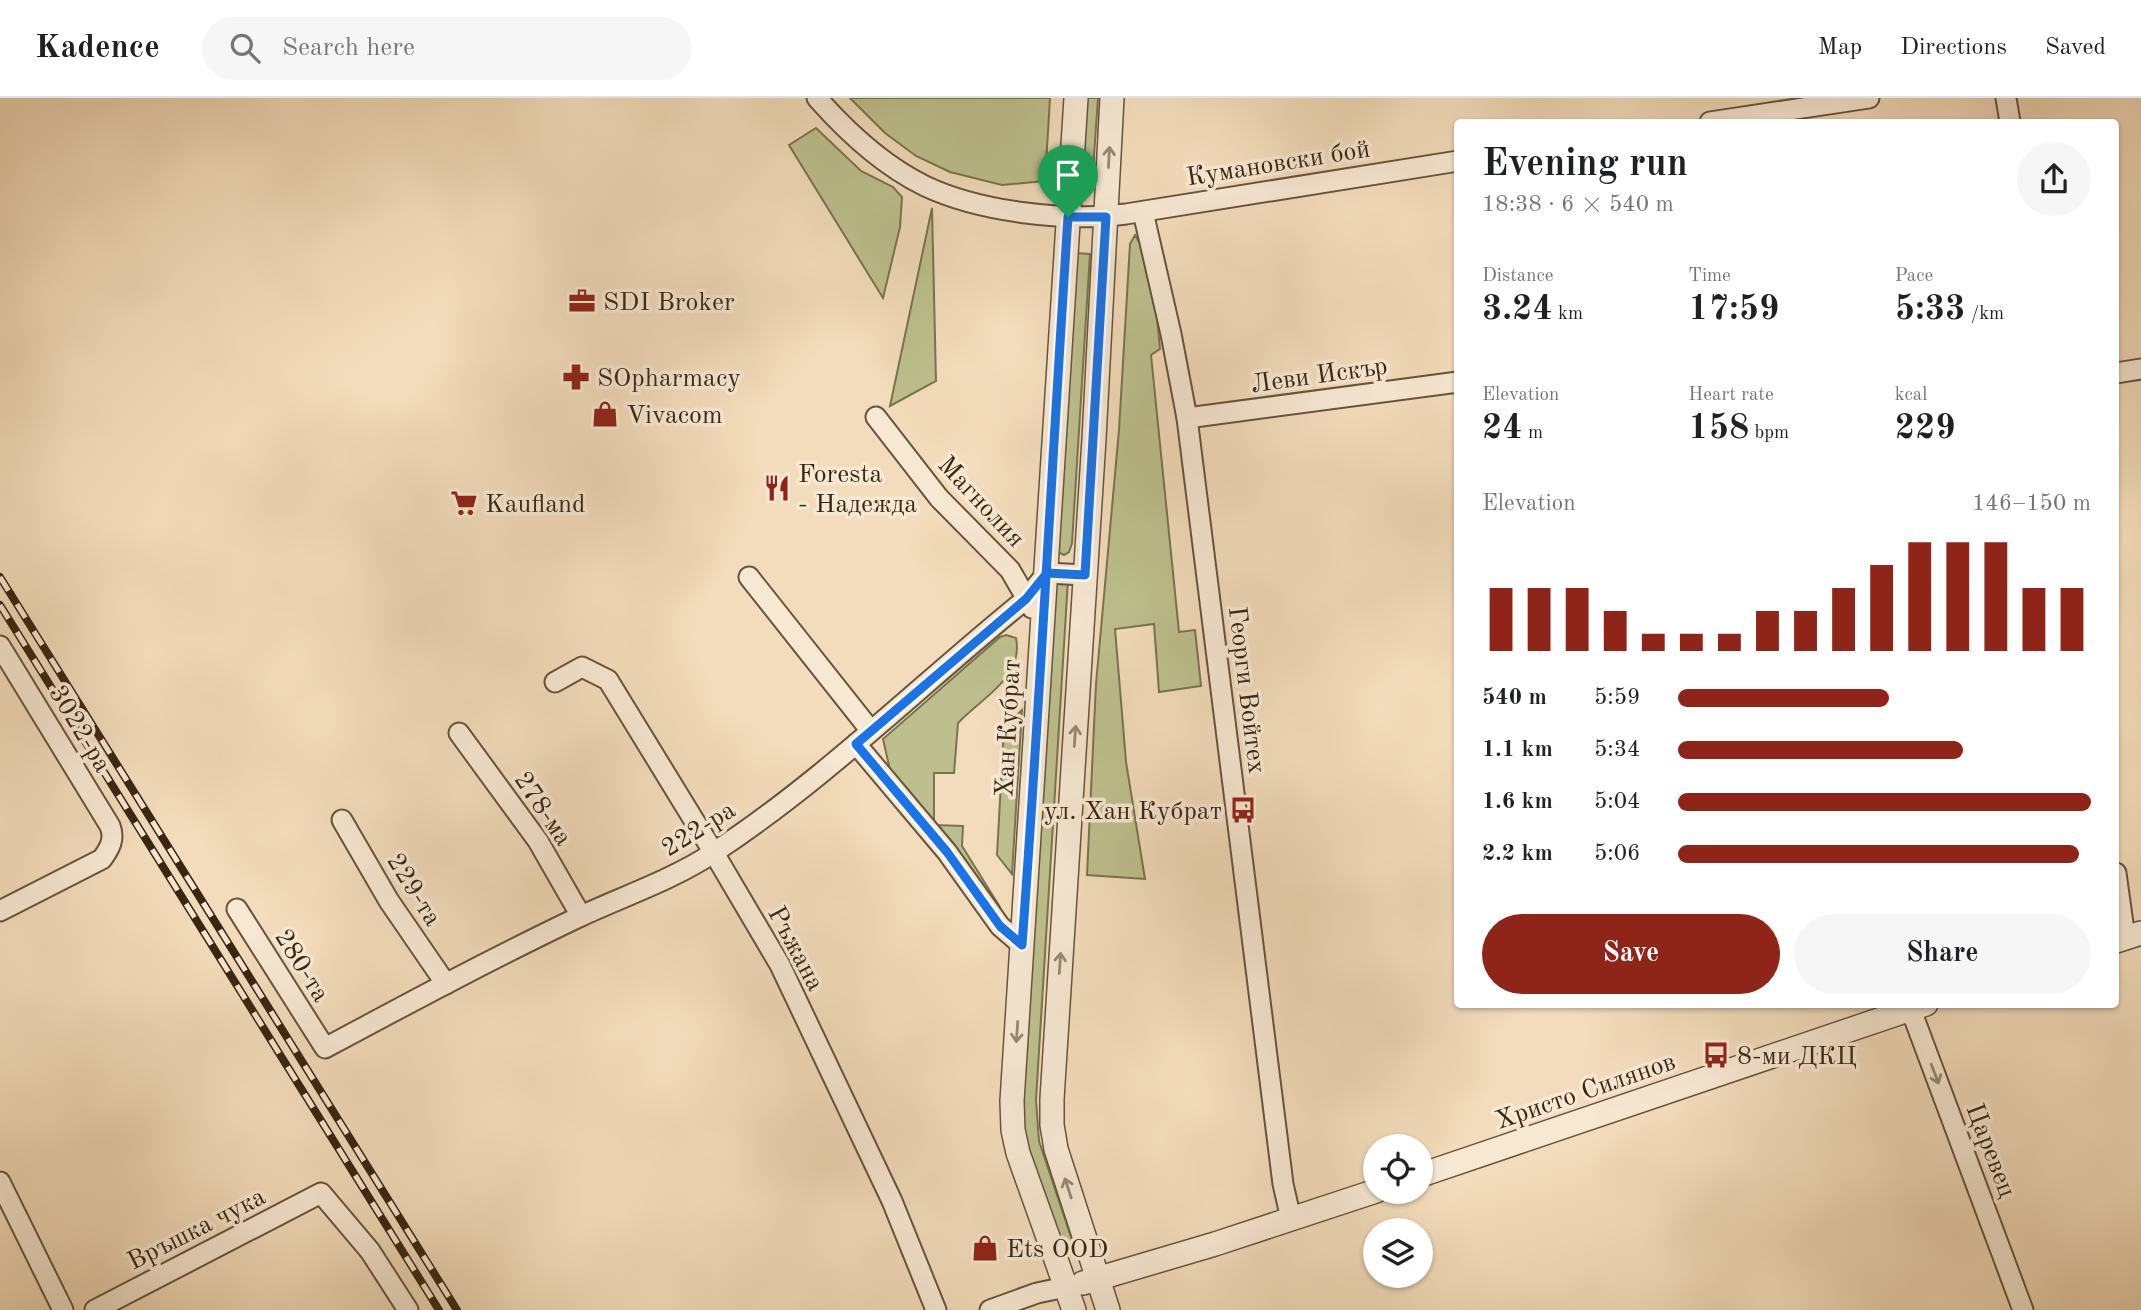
<!DOCTYPE html>
<meta charset="utf-8">
<style>
body{margin:0;font-family:"Old Standard TT",serif;background:#f6f6f6;color:#202124;height:100vh;display:flex;flex-direction:column;font-size:26px;white-space:nowrap}
*{box-sizing:border-box;margin:0}
p{font-size:23px;color:#757577}
.icon{flex:none;width:38px;height:38px;fill:none;stroke:currentColor;stroke-width:2;stroke-linecap:round;stroke-linejoin:round}
.map{position:relative;flex:1;overflow:hidden}
.sheet{position:absolute;left:1454px;top:21px;width:665px;height:889px;display:flex;flex-direction:column;background:#fff;border-radius:7px;box-shadow:0 2px 5px #0004}
.sheet>*{flex:none}
.buttons{position:absolute;left:1363px;top:1036px;display:grid;gap:14px}
.buttons a{display:grid;place-items:center;width:70px;height:70px;border-radius:50%;background:#fff;box-shadow:0 2px 5px #0004;font-size:35px}
.pin{position:absolute;display:grid;place-items:center;width:60px;height:60px;color:#fff;margin:-72px -30px;border-radius:50% 50% 50% 0;rotate:-45deg;box-shadow:0 0 7px #0007}
.pin .icon{rotate:45deg}
.round{display:grid;place-items:center;flex:none;width:74px;height:74px;border-radius:37px;background:#f6f6f6}
.head{display:flex;align-items:center;justify-content:space-between;height:119px;padding:0 28px}
h1{font-size:38px;font-weight:800;line-height:52px}
.metrics{display:grid;grid-template-columns:repeat(3,1fr);gap:10px;height:119px;padding:7px 28px}
.metrics div{display:grid;align-content:center}
.metrics b{font-size:35px;font-weight:800}
.metrics small{font-size:19px;font-weight:400}
.metrics p{font-size:19px}
.chart{height:196px;padding:14px 28px}
.chart p{display:flex;justify-content:space-between}
.chart svg{width:100%;height:126px;margin-top:7px;stroke:#8f2418;stroke-width:6}
.button{display:flex;gap:14px;margin-top:auto;padding:14px 28px}
.button a{flex:1;height:80px;border-radius:42px;background:#8f2418;color:#fff;font-size:28px;font-weight:800;line-height:80px;text-align:center}
.button a+a{background:#f6f6f6;color:#202124}
ul{padding:0 28px;list-style:none;font-size:23px}
li{display:grid;grid-template-columns:112px 84px 1fr;align-items:center;height:52px}
li i{height:18px;border-radius:9px;background:#8f2418}
header{display:flex;align-items:center;gap:42px;box-sizing:border-box;height:98px;padding:0 35px;background:#fff;border-bottom:2px solid #e0e0e0}
header strong{font-size:33px}
nav{display:flex;gap:38px;margin-inline-start:auto;font-size:24px}
.search{width:490px;height:63px;background:#f6f6f6;display:flex;align-items:center;gap:18px;box-sizing:border-box;padding:0 24px;border-radius:38px;color:#757577;font-size:26px}
.map>svg:first-child{display:block}
.green{fill:#bdc08e;stroke:#7a7350;stroke-width:2}
.lines{fill:none;stroke-linecap:round;stroke-linejoin:round}
.minor-casing{stroke:#67543c;stroke-width:23}
.tertiary-casing{stroke:#67543c;stroke-width:26}
.minor{stroke:#f7e8d3;stroke-width:19}
.tertiary{stroke:#f7e8d3;stroke-width:23}
.rail-casing{stroke:#382612;stroke-width:8}
.rail{stroke:#f7e8d3;stroke-width:5;stroke-dasharray:16;stroke-linecap:butt}
.oneway{stroke:#988772}
.route-casing{stroke:#fff;stroke-width:14}
.route{stroke:#1a73e8;stroke-width:9}
.labels{text-anchor:middle;stroke-width:7;stroke-linejoin:round;paint-order:stroke}
.street-label{font-size:26px;fill:#382612;stroke:#f7e8d3}
.poi-label{font-size:26px;fill:#382612;stroke:#f7e8d3;text-anchor:start}
</style>
<header>
<strong>Kadence</strong>
<div class="search"><svg class="icon" aria-label="search" viewBox="0 0 24 24"><circle cx="10" cy="10" r="6"/><path d="M15 15l6 6"/></svg>Search here</div>
<nav><a>Map</a><a>Directions</a><a>Saved</a></nav>
</header>
<div class="map">
<svg width="2141" height="1212" viewBox="0 0 2141 1212">
<rect width="100%" height="100%" fill="#f3dcbb"/>
<filter id="stains"><feTurbulence type="fractalNoise" baseFrequency=".00286" numOctaves="4"/><feColorMatrix values="0 0 0 0 .2 0 0 0 0 .09 0 0 0 0 .02 0 0 0 .5 -.17"/></filter>
<radialGradient id="worn" r=".72"><stop offset=".6" stop-color="#630" stop-opacity="0"/><stop offset="1" stop-color="#630" stop-opacity=".3"/></radialGradient>
<g class="green">
<polygon points="850,0 1050,0 1045,83 1002,87 950,74 916,58 885,35"/>
<polygon points="1085,0 1098,0 1093,72 1080,71"/>
<polygon points="816,30 861,73 893,89 902,99 900,129 883,200 789,47"/>
<polygon points="932,110 936,283 890,308"/>
<polygon points="1135,137 1152,166 1160,251 1151,257 1179,534 1195,532 1201,588 1159,594 1154,526 1115,531 1126,664 1145,781 1087,777 1096,586 1119,332 1130,146"/>
<polygon points="1075,155 1090,156 1072,445 1069,454 1064,457 1056,453"/>
<polygon points="1056,480 1068,482 1036,1002 1039,1043 1075,1151 1062,1156 1024,1047 1022,1010"/>
<path d="M1006,537L1016,540C1024,580 982,599 958,625L954,675H934V727L963,728L962,748L1000,809L996,819L892,681L883,641L1000,539Z"/>
<polygon points="1022,612 1012,776 997,757 1004,630"/>
</g>
<g class="lines">
<g class="minor-casing">
<g id="minor">
<path d="M817,0C847,34 884,68 925,88C980,114 1066,124 1126,116L1458,63"/>
<polyline points="2006,0 2010,24"/>
<polyline points="1710,24 1869,0"/>
<polyline points="1143,114 1171,236 1187,320 1283,1086 1291,1121"/>
<polyline points="2116,275 2141,271"/>
<polyline points="876,319 939,400 1010,472 1032,510"/>
<polyline points="1187,320 1458,284"/>
<polyline points="749,479 871,633"/>
<path d="M0,548L110,728C115,741 110,750 102,761L0,813"/>
<polyline points="555,584 582,569 608,582 714,755 780,867 892,1103 936,1212"/>
<polyline points="459,635 538,743 581,818"/>
<polyline points="856,646 947,754 1000,828 1022,847"/>
<polyline points="342,722 389,803 446,886"/>
<polyline points="2116,775 2125,840"/>
<path d="M237,811L325,950C409,905 493,860 579,819C624,798 672,782 713,755C826,681 922,585 1026,501L1047,475L1085,477"/>
<polyline points="1911,912 2023,1212"/>
<polyline points="0,1084 63,1212"/>
<polyline points="95,1212 321,1095 370,1153 408,1212"/>
<polyline points="990,1212 1037,1195 1066,1189"/>
</g>
</g>
<g class="tertiary-casing">
<g id="tertiary">
<polyline points="2116,843 2141,835"/>
<polyline points="1421,1077 1926,906"/>
<polyline points="1083,1185 1215,1146 1376,1093"/>
<polyline points="1074,1212 1018,1055 1013,1032 1012,1003 1076,0"/>
<polyline points="1108,1212 1056,1051 1052,1027 1052,1001 1094,341 1112,0"/>
</g>
</g>
<use href="#minor" class="minor"/>
<use href="#tertiary" class="tertiary"/>
<g class="rail-casing">
<g id="rail">
<polyline points="0,479 457,1212"/>
<polyline points="0,507 439,1212"/>
</g>
</g>
<use href="#rail" class="rail"/>
</g>
<defs><path id="oneway-shaft" d="M-6 0H5M1.5-3L5.5 0L1.5 3" fill="none" stroke-width="1.6" stroke-linecap="round" stroke-linejoin="round" transform="scale(1.75)"/></defs>
<g class="oneway">
<use href="#oneway-shaft" transform="translate(1109 59) rotate(-87)"/>
<use href="#oneway-shaft" transform="translate(1075 638) rotate(-86)"/>
<use href="#oneway-shaft" transform="translate(1060 865) rotate(-86)"/>
<use href="#oneway-shaft" transform="translate(1017 934) rotate(94)"/>
<use href="#oneway-shaft" transform="translate(1935 976) rotate(69)"/>
<use href="#oneway-shaft" transform="translate(1068 1090) rotate(-108)"/>
</g>
<g class="lines">
<g class="route-casing">
<path id="route" d="M1068,119C1052,362 1040,605 1022,847L1000,828L947,754L856,646L1026,501L1047,475L1085,477L1106,119H1068"/>
</g>
<use href="#route" class="route"/>
</g>
<defs>
<g id="office-bare" transform="scale(2.1)"><path d="M-6-3h4V-5.5h4V-3h4V5H-6ZM-1-4.5V-3h2v-1.5ZM-6 0V1H6V0Z" fill="#8f2418" stroke="#f7e8d3" stroke-width="2.5" paint-order="stroke"/></g>
<g id="pharmacy-bare" transform="scale(2.1)"><path d="M-2-6h4v4h4v4h-4v4h-4v-4h-4v-4h4Z" fill="#8f2418" stroke="#f7e8d3" stroke-width="2.5" paint-order="stroke"/></g>
<g id="shop-bare" transform="scale(2.1)"><path d="M-5-2.5h2.3a2.7 3.5 0 0 1 5.4 0H5L5.5 6h-11ZM-1.5-2.5h3a1.5 2.3 0 0 0-3 0Z" fill="#8f2418" stroke="#f7e8d3" stroke-width="2.5" paint-order="stroke"/></g>
<g id="restaurant-bare" transform="scale(2.1)"><path d="M-5-6h1v4h1v-4h1v4h1v-4h1v5L-1.5 .5V6h-2V.5L-5-1ZM5-6V6H3V1.5H1.5Q1.5-4 5-6Z" fill="#8f2418" stroke="#f7e8d3" stroke-width="2.5" paint-order="stroke"/></g>
<g id="supermarket-bare" transform="scale(2.1)"><path d="M-6-5.5h2.5l.6 2H6L4.5 2H-2.5L-4.4-4H-6ZM-1.5 3.2a1.3 1.3 0 1 0 .1 0ZM3 3.2a1.3 1.3 0 1 0 .1 0Z" fill="#8f2418" stroke="#f7e8d3" stroke-width="2.5" paint-order="stroke"/></g>
<g id="bus-bare" transform="scale(2.1)"><path d="M-5-6H5V4H4V6H2V4H-2V6H-4V4H-5ZM-3.5-4V0h7V-4ZM-3.5 1.2v1.5H-2V1.2ZM2 1.2v1.5H3.5V1.2Z" fill="#8f2418" stroke="#f7e8d3" stroke-width="2.5" paint-order="stroke"/></g>
</defs>
<g fill-rule="evenodd">
<use href="#office-bare" x="582" y="203"/>
<use href="#pharmacy-bare" x="576" y="279"/>
<use href="#shop-bare" x="605" y="316"/>
<use href="#restaurant-bare" x="777" y="390"/>
<use href="#supermarket-bare" x="464" y="405"/>
<use href="#bus-bare" x="1243" y="712"/>
<use href="#bus-bare" x="1716" y="957"/>
<use href="#shop-bare" x="985" y="1150"/>
</g>
<g class="labels">
<g class="street-label">
<text transform="translate(1278 64) rotate(-9)" y="9">Кумановски бой</text>
<text transform="translate(1319 276) rotate(-8)" y="9">Леви Искър</text>
<text transform="translate(982 403) rotate(47)" y="9">Магнолия</text>
<text transform="translate(1248 592) rotate(83)" y="9">Георги Войтех</text>
<text transform="translate(81 630) rotate(59)" y="9">3022-ра</text>
<text transform="translate(1007 630) rotate(-87)" y="9">Хан Кубрат</text>
<text transform="translate(544 710) rotate(56)" y="9">278-ма</text>
<text transform="translate(698 730) rotate(-32)" y="9">222-ра</text>
<text transform="translate(415 791) rotate(58)" y="9">229-та</text>
<text transform="translate(797 850) rotate(62)" y="9">Ръжана</text>
<text transform="translate(303 867) rotate(58)" y="9">280-та</text>
<text transform="translate(1585 992) rotate(-19)" y="9">Христо Силянов</text>
<text transform="translate(1992 1052) rotate(69)" y="9">Царевец</text>
<text transform="translate(196 1130) rotate(-27)" y="9">Връшка чука</text>
</g>
<g class="poi-label">
<text x="603" y="212">SDI Broker</text>
<text x="597" y="288">SOpharmacy</text>
<text x="626" y="325">Vivacom</text>
<text x="798" y="384">Foresta<tspan x="798" dy="30">- Надежда</tspan></text>
<text x="485" y="414">Kaufland</text>
<text x="1222" y="721" text-anchor="end">ул. Хан Кубрат</text>
<text x="1737" y="966">8-ми ДКЦ</text>
<text x="1006" y="1159">Ets OOD</text>
</g>
</g>
<rect width="100%" height="100%" filter="url(#stains)"/>
<rect width="100%" height="100%" fill="url(#worn)"/>
</svg>
<div class="buttons">
<a><svg class="icon" aria-label="locate" viewBox="0 0 24 24"><circle cx="12" cy="12" r="6"/><path d="M12 2v4M12 18v4M2 12h4M18 12h4"/></svg></a>
<a><svg class="icon" aria-label="layers" viewBox="0 0 24 24"><path d="M12 4l9 5-9 5-9-5zM3 14l9 5 9-5"/></svg></a>
</div>
<div class="pin" style="left:1068px;top:119px;background:#1e9e55"><svg class="icon" aria-label="arrive" viewBox="0 0 24 24"><path d="M6 21V4h12l-3 4 3 4H6"/></svg></div>
<section class="sheet">
<div class="head"><div><h1>Evening run</h1><p>18:38 · 6 × 540 m</p></div><a class="round"><svg class="icon" aria-label="share" viewBox="0 0 24 24"><path d="M12 15V3M7 8l5-5 5 5M5 13v7h14v-7"/></svg></a></div>
<div class="metrics">
<div><p>Distance</p><b>3.24<small> km</small></b></div>
<div><p>Time</p><b>17:59</b></div>
<div><p>Pace</p><b>5:33<small> /km</small></b></div>
</div>
<div class="metrics">
<div><p>Elevation</p><b>24<small> m</small></b></div>
<div><p>Heart rate</p><b>158<small> bpm</small></b></div>
<div><p>kcal</p><b>229</b></div>
</div>
<div class="chart"><p><span>Elevation</span>146–150 m</p>
<svg viewBox="0 0 160 44" preserveAspectRatio="none"><path d="M5 44V22M15 44V22M25 44V22M35 44V30M45 44V38M55 44V38M65 44V38M75 44V30M85 44V30M95 44V22M105 44V14M115 44V6M125 44V6M135 44V6M145 44V22M155 44V22"/></svg>
</div>
<ul>
<li><b>540 m</b>5:59<i style="width:51%"></i></li>
<li><b>1.1 km</b>5:34<i style="width:69%"></i></li>
<li><b>1.6 km</b>5:04<i style="width:100%"></i></li>
<li><b>2.2 km</b>5:06<i style="width:97%"></i></li>
</ul>
<div class="button"><a>Save</a><a>Share</a></div>
</section>
</div>
